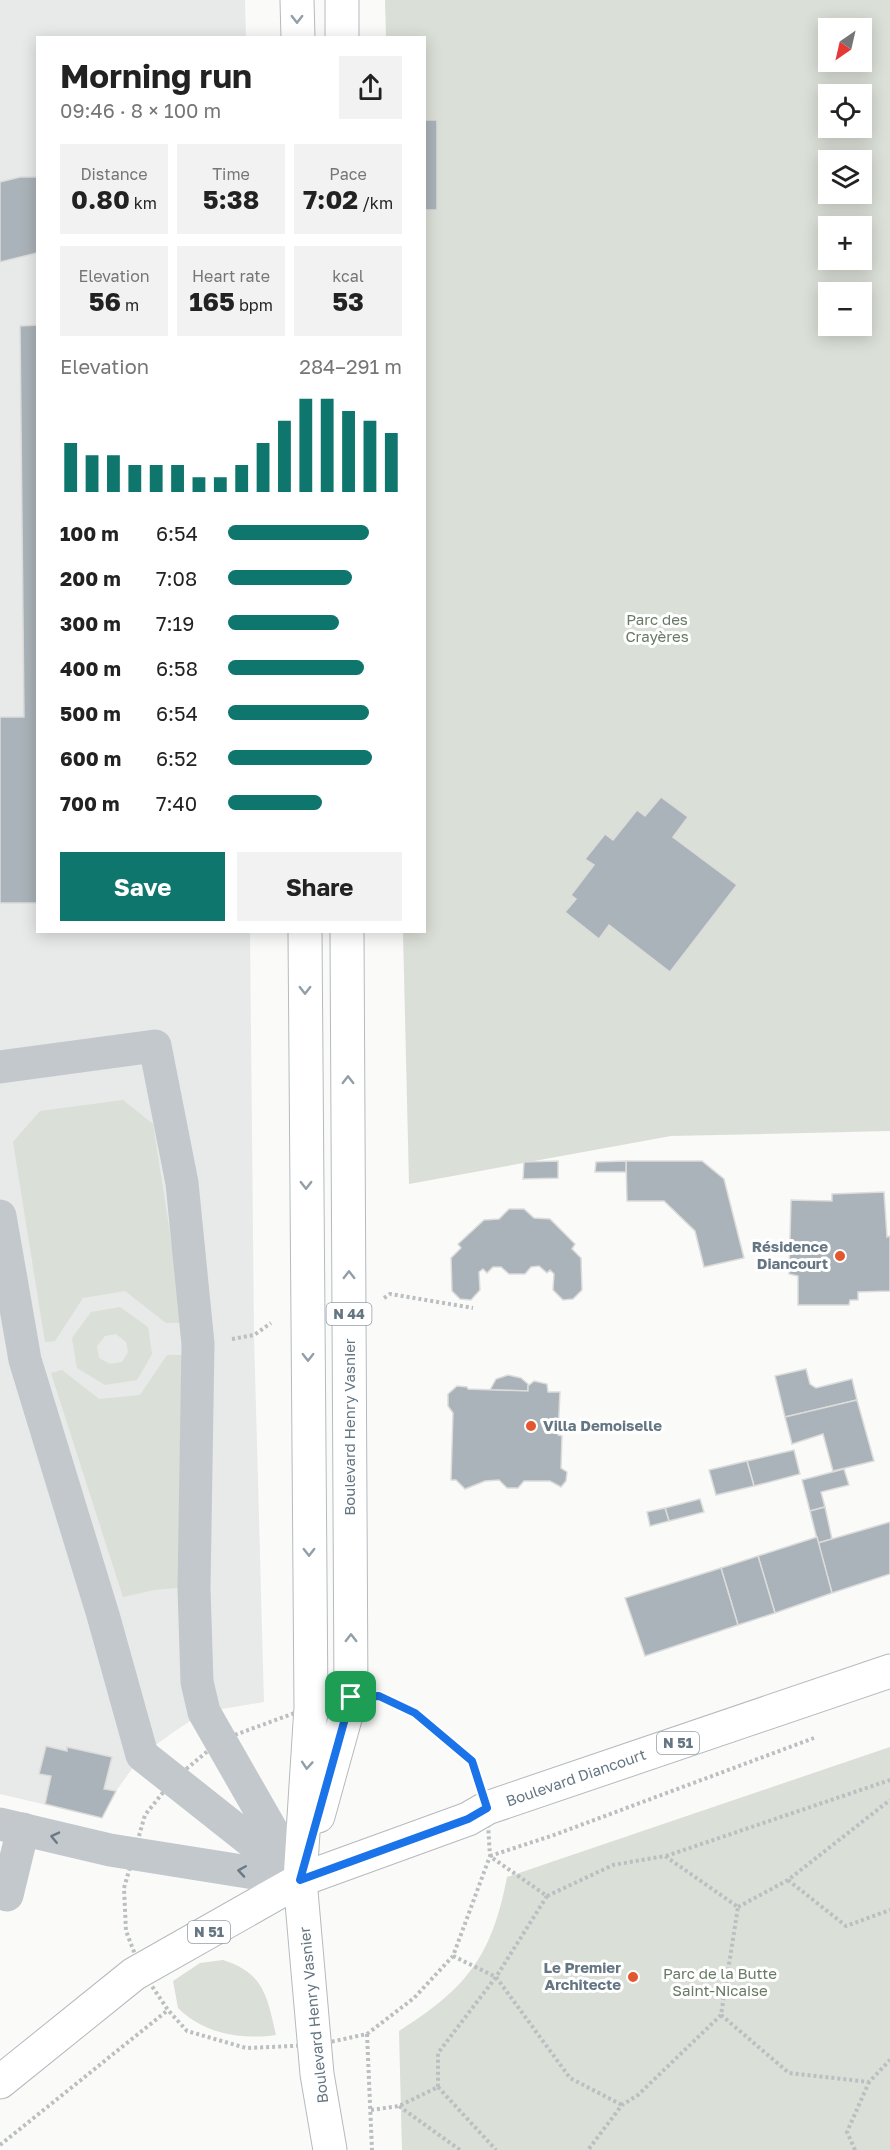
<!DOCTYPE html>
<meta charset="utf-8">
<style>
body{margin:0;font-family:"Golos Text",sans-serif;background:#f2f2f2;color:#222;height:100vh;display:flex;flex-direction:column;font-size:22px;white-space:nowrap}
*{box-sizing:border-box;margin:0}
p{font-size:20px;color:#767676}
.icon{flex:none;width:33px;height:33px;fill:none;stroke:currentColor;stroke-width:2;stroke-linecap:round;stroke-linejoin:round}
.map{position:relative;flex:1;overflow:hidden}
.sheet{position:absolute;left:36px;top:36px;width:390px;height:897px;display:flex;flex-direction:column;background:#fff;border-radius:0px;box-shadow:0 3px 15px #0003}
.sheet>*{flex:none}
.needle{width:39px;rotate:214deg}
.tools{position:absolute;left:818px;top:18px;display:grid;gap:12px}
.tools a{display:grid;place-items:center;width:54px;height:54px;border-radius:0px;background:#fff;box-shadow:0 3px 15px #0003;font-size:30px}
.pin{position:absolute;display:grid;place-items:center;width:51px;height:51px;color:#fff;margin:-26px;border-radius:12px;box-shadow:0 3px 9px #0006}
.round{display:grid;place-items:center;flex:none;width:63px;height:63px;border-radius:0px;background:#f2f2f2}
.summary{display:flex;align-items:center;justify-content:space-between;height:102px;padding:0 24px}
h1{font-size:33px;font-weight:700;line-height:45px}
.figures{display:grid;grid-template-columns:repeat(3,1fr);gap:9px;height:102px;padding:6px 24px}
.figures div{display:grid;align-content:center;border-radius:0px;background:#f2f2f2;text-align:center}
.figures b{font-size:26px;font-weight:700}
.figures small{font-size:16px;font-weight:400}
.figures p{font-size:16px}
.chart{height:168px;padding:12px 24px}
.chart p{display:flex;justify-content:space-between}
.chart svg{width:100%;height:108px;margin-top:6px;stroke:#0f766e;stroke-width:6}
.primary-button{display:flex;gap:12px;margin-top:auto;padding:12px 24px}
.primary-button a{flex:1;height:69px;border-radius:0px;background:#0f766e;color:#fff;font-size:24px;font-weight:700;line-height:69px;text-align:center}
.primary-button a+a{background:#f2f2f2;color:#222}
ul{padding:0 24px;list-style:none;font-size:20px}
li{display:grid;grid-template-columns:96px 72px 1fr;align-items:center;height:45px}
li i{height:15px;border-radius:8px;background:#0f766e}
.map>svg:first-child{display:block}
.built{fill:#e8e9e9}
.green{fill:#dadfd7;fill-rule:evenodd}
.building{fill:#aab3b9;stroke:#dcdcda;stroke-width:1.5}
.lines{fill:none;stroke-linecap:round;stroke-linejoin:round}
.major-casing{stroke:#b5babe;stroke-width:35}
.path{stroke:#bbbfc2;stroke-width:4;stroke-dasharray:3 3;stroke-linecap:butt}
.minor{stroke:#c3c8cc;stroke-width:33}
.major{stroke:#fff;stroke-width:33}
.oneway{stroke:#939fa8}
.oneway2{stroke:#6a7a87}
.route-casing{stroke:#fff;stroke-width:12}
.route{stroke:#1a73e8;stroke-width:8}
.poi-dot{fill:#e4572e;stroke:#fff;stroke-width:2}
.labels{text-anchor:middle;stroke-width:6;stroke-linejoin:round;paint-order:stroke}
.shield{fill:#fff;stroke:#939fa8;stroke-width:1.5}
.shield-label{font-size:14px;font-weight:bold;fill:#657683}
.park-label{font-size:15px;fill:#687a64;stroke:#fff}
.poi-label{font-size:15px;font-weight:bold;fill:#657683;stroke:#fff;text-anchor:end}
.street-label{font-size:15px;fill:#657683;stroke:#fff}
</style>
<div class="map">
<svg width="890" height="2150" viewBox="0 0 890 2150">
<rect width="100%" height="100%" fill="#fafaf8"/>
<polygon class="built" points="0,0 245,0 246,37 38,38 38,932 250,932 254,1335 264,1702 204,1712 175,1731 142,1755 116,1791 102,1818 0,1794"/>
<g class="green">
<path d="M385,0H890V1131L671,1136L409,1184L403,932H424V38L386,37ZM828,28H861V62H828ZM828,94H861V128H828ZM828,160H861V194H828ZM828,226H861V260H828ZM828,292H861V326H828Z"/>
<polygon points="123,1100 153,1124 184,1323 166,1323 125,1291 83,1298 55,1341 45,1342 13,1142 40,1111"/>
<path d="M120,1307L148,1327L152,1354L137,1380L105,1385L77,1368L72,1338L91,1312ZM116,1334L126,1342L128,1352L122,1362L110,1364L99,1358L97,1346L105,1336Z"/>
<polygon points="167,1355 184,1355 187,1587 154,1590 123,1597 51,1373 62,1370 99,1399 140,1395"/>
<path d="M890,1747V2150H402L399,2031C467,1988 492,1956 507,1877Z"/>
<path d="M223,1960C264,1973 267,1996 276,2035C241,2040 204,2034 178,2008L173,1981L200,1963Z"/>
</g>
<g class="building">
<rect x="424" y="120" width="13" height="90"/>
<polygon points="20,177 38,177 38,256 37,253 0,262 0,182"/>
<polygon points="38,325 38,903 0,903 0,717 24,717 20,326"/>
<polygon points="661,797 688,817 673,837 737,885 670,972 609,925 599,939 565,912 576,899 571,895 594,865 585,859 605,834 613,840 637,810 645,816"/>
<polygon points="558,1161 558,1178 523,1179 524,1162"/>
<polygon points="626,1161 702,1161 724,1179 744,1258 704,1267 695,1231 664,1201 627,1201"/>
<polygon points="626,1161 626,1172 595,1172 596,1162"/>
<polygon points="884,1192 887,1237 890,1236 890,1291 858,1292 858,1300 850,1300 849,1305 798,1305 798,1276 789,1274 791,1200 832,1201 832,1194"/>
<polygon points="509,1209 524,1209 534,1218 550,1219 575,1244 572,1249 581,1258 582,1290 573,1299 563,1300 553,1290 554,1274 550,1270 547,1273 539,1266 531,1267 525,1274 509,1274 501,1267 493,1267 487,1273 483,1269 479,1272 480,1290 471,1300 460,1299 452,1291 451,1258 461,1248 458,1244 484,1220 499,1219"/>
<polygon points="806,1369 810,1384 816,1388 852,1379 857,1400 785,1417 775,1376"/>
<polygon points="508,1375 521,1378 528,1384 528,1391 490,1390 496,1379"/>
<polygon points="534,1381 547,1384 548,1392 560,1392 558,1435 562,1436 561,1468 567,1472 566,1481 561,1487 550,1481 524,1481 518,1488 507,1488 499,1480 485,1481 465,1489 456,1480 451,1480 453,1413 448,1406 448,1394 457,1386 467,1387 468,1389 528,1391 528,1386"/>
<polygon points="857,1400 874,1461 833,1471 823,1434 792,1444 785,1417"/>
<polygon points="794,1450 800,1474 754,1486 747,1461"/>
<polygon points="747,1461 754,1486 716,1495 709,1470"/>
<polygon points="844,1469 849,1485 821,1492 825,1507 810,1511 802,1480"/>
<polygon points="700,1499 704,1512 669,1521 665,1508"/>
<polygon points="825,1507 832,1539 818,1543 810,1511"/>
<polygon points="665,1508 669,1521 650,1526 647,1512"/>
<polygon points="890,1522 890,1574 832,1593 818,1543"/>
<polygon points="817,1537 832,1593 775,1613 758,1556"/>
<polygon points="758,1556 775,1613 738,1625 721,1568"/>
<polygon points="721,1568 738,1625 645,1656 625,1598"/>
<polygon points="46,1746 67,1751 67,1747 112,1757 104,1789 116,1791 102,1818 45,1804 51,1776 39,1774"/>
</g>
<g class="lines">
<g class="major-casing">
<g id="major">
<polyline points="297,0 298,38"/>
<polyline points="342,0 342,38"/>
<polyline points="305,932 311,1707 300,1880 317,2074 330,2150"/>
<polyline points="318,1816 351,1697 347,932"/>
<polyline points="0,2082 134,1974 300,1880 468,1819 487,1808 890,1671"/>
</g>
</g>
<g class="path">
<polyline points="384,1298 390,1294 473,1308"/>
<polyline points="232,1339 254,1335 271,1323"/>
<polygon points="379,1696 415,1713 472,1761 487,1808 490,1856 453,1956 414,1998 367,2034 316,2045 246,2048 187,2031 168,2010 141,1970 126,1931 124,1888 145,1815 173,1780 221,1740 311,1707 351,1697"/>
<polyline points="490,1856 554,1835 814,1738"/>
<polyline points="666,1856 890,1780"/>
<polyline points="788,1880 846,1926 890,1910"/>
<polyline points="547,1896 613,1865 665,1856 738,1907 721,2015 638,2095 622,2105 588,2150"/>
<polyline points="738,1907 788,1880 890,1800"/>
<polyline points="453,1956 496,1977 570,2078 622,2105"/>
<polyline points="721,2015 789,2073 869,2082 890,2060"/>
<polyline points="367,2034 372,2150"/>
<polyline points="438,2087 496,2150"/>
<polyline points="399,2106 460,2150"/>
<polyline points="371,2110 399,2106 438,2087 438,2053 496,1977 547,1896 491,1857"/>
<polyline points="0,2145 168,2010"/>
<polyline points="855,2150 847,2132 869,2082"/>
</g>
<g class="minor">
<polyline points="0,1067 155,1046 182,1183 198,1344 194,1588 197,1682 204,1712 300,1880 142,1755 103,1615 25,1360 0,1216"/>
<polyline points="0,1824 110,1850 298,1880"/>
<polyline points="7,1895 23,1829"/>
</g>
<use href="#major" class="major"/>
</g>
<defs><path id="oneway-chevron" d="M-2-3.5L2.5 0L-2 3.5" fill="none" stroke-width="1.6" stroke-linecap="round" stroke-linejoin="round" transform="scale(1.5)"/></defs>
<g class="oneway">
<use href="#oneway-chevron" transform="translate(297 19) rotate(90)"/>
<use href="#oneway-chevron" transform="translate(305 990) rotate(90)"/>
<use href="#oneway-chevron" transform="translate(348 1080) rotate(-90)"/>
<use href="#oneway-chevron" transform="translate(306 1185) rotate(90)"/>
<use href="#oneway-chevron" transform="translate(349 1275) rotate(-90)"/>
<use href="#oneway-chevron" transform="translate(308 1357) rotate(90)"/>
<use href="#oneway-chevron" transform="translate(309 1552) rotate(90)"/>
<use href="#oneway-chevron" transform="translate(351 1638) rotate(-90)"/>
<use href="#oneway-chevron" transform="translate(307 1765) rotate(94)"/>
</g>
<g class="oneway2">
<use href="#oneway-chevron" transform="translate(55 1837) rotate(-167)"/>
<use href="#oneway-chevron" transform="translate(242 1871) rotate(-171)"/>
</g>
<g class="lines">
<g class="route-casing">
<polygon id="route" points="379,1696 415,1713 472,1761 487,1808 468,1819 300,1880 351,1697"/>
</g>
<use href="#route" class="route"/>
</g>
<g class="poi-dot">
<circle cx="840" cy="1256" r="6"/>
<circle cx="531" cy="1426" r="6"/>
<circle cx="633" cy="1977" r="6"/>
</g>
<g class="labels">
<g class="shield">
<rect x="326.5" y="1303" width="45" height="22" rx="4.5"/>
<rect x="657" y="1732" width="42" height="22" rx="4.5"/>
<rect x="188" y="1921" width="42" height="22" rx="4.5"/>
</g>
<g class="shield-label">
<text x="349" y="1319">N 44</text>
<text x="678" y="1748">N 51</text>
<text x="209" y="1937">N 51</text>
</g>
<g class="park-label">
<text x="657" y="625">Parc des<tspan x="657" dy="17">Crayères</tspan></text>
<text x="720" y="1979">Parc de la Butte<tspan x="720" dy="17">Saint-Nicaise</tspan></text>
</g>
<g class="poi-label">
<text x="828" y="1252">Résidence<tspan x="828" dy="17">Diancourt</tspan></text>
<text x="543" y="1431" text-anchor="start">Villa Demoiselle</text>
<text x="621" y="1973">Le Premier<tspan x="621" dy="17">Architecte</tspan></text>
</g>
<g class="street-label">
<text transform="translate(350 1427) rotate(-90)" y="5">Boulevard Henry Vasnier</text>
<text transform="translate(576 1778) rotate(-19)" y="5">Boulevard Diancourt</text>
<text transform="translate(314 2015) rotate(-96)" y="5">Boulevard Henry Vasnier</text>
</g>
</g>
</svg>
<div class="tools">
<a><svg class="needle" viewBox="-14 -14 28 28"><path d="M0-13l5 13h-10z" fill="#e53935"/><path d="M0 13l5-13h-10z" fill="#767676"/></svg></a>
<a><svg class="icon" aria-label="locate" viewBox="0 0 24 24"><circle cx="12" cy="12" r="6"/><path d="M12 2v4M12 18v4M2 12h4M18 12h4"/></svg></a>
<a><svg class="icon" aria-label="layers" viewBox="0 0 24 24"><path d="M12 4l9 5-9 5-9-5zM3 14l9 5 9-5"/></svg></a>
<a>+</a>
<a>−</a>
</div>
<div class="pin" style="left:351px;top:1697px;background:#1e9e55"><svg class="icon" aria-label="arrive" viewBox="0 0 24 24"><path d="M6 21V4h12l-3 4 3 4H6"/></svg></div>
<section class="sheet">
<div class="summary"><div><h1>Morning run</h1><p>09:46 · 8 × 100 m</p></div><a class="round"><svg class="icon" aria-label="share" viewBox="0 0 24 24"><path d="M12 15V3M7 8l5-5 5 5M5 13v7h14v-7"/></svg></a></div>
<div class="figures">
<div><p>Distance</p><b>0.80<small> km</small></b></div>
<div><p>Time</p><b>5:38</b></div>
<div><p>Pace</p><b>7:02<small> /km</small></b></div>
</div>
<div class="figures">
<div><p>Elevation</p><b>56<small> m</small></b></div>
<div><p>Heart rate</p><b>165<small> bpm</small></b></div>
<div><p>kcal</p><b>53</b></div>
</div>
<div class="chart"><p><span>Elevation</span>284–291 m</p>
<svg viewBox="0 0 160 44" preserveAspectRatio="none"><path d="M5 44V24M15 44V29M25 44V29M35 44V33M45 44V33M55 44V33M65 44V38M75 44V38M85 44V33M95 44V24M105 44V15M115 44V6M125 44V6M135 44V11M145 44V15M155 44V20"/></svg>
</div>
<ul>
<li><b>100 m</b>6:54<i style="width:81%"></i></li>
<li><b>200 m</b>7:08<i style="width:71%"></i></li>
<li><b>300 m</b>7:19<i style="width:64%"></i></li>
<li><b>400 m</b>6:58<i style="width:78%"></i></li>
<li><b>500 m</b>6:54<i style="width:81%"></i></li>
<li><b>600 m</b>6:52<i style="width:83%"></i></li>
<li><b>700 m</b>7:40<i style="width:54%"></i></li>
</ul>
<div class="primary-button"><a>Save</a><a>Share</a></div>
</section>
</div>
